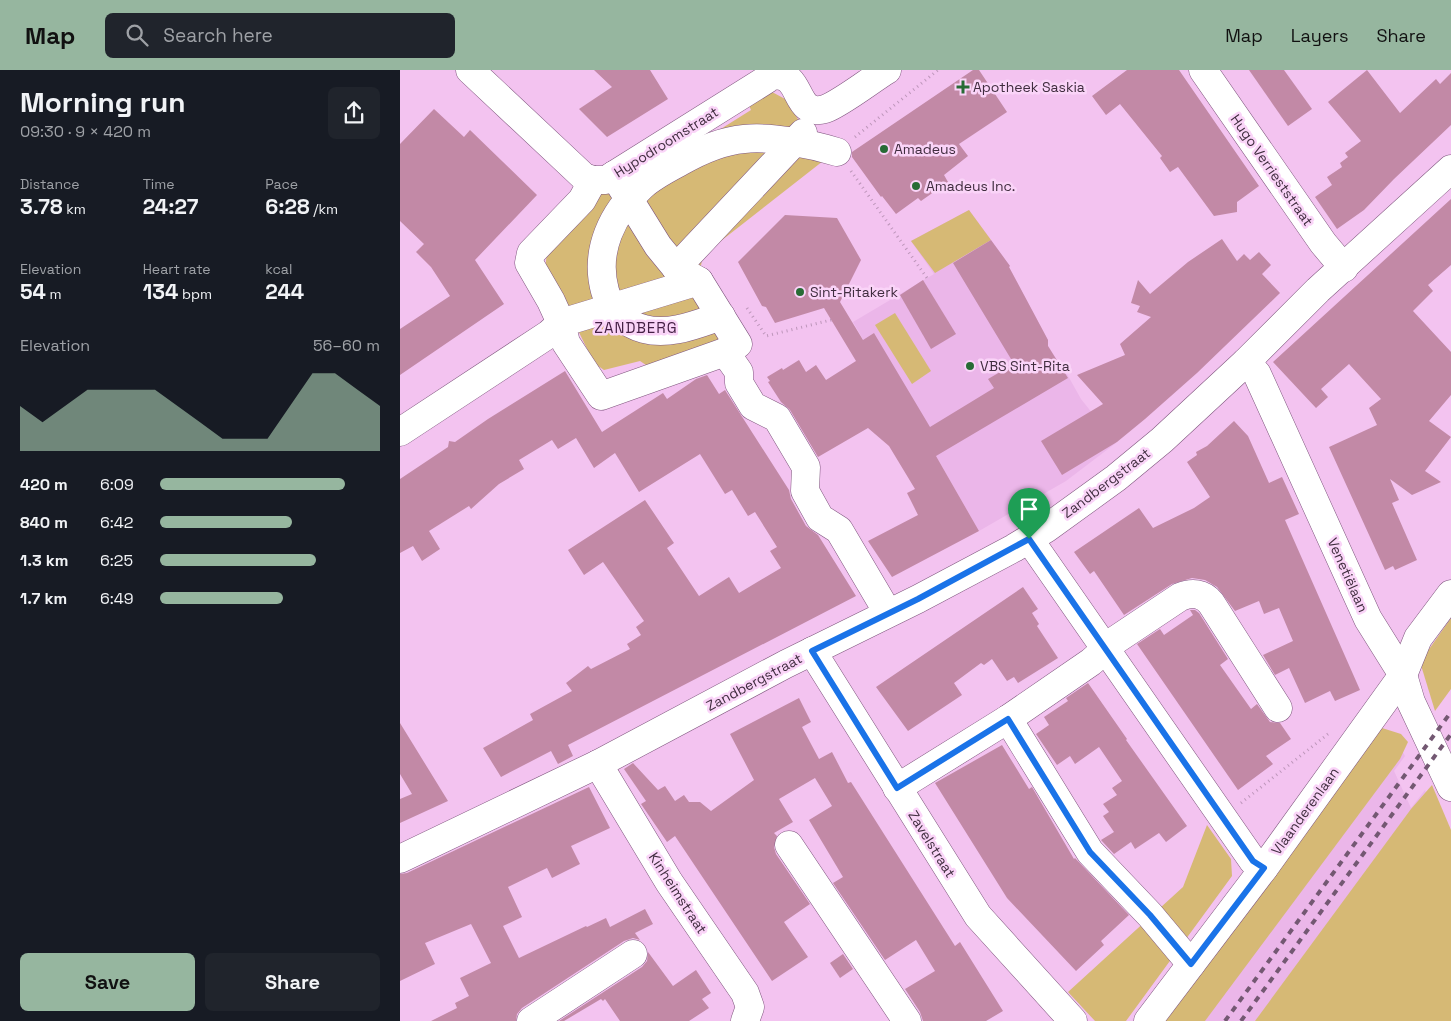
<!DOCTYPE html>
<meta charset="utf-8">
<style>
body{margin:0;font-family:"Space Grotesk",sans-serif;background:#20242c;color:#f1f3f6;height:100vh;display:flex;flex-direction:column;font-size:19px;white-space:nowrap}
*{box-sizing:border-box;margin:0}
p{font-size:16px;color:#9ea1a6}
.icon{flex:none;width:28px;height:28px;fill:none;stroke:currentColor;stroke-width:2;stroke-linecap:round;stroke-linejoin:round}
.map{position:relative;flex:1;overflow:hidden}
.sheet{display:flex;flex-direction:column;background:#171b24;width:400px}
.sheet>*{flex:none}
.pin{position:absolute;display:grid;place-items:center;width:42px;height:42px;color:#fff;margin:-51px -21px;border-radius:50% 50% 50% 0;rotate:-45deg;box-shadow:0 0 5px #0007}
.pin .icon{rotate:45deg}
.round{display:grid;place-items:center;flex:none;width:52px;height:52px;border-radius:8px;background:#20242c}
.overview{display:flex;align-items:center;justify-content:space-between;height:85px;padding:0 20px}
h1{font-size:28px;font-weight:600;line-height:38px}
.stats{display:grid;grid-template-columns:repeat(3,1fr);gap:8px;height:85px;padding:5px 20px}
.stats div{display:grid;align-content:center}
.stats b{font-size:21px;font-weight:600}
.stats small{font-size:14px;font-weight:400}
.stats p{font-size:14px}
.chart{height:140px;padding:10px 20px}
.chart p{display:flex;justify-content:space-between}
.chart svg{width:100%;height:90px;margin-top:5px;fill:#96b69f;opacity:.7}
.button{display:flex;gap:10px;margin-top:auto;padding:10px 20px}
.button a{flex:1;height:58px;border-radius:8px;background:#96b69f;color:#111;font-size:20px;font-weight:600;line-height:58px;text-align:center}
.button a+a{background:#20242c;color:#f1f3f6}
ul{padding:0 20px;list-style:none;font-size:16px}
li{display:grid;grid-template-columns:80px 60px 1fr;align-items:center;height:38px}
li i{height:12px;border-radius:6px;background:#96b69f}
header{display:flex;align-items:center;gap:30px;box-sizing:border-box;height:70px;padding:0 25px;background:#96b69f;color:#111}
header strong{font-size:24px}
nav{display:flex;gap:28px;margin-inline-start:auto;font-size:18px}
.search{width:350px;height:45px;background:#20242c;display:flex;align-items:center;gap:12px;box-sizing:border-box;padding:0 18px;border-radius:8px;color:#9ea1a6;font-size:19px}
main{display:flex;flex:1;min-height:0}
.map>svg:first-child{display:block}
.built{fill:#ebb6e9}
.green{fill:#d6b975}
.building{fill:#c289a6}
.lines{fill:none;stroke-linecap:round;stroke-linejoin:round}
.minor-casing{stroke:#7f567e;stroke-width:29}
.path{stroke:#bd96ba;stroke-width:3;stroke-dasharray:1 4;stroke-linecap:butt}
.minor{stroke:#fff;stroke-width:28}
.rail{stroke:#735872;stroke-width:4;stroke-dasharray:6 6;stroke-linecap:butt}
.route-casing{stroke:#fff;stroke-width:10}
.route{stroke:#1a73e8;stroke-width:6}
.poi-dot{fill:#276b35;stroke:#fad4f8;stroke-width:2}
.labels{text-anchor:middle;stroke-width:5;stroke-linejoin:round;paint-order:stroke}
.poi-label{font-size:14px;fill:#402d3f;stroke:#fad4f8;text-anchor:start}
.street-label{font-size:14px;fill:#402d3f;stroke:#fad4f8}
.neighbourhood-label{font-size:15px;letter-spacing:1px;fill:#441f44;stroke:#fad4f8}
</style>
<header>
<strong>Map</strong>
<div class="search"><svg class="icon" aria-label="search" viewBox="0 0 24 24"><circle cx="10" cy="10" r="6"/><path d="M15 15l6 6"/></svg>Search here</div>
<nav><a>Map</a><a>Layers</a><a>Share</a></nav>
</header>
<main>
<section class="sheet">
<div class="overview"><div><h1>Morning run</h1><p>09:30 · 9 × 420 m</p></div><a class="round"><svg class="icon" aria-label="share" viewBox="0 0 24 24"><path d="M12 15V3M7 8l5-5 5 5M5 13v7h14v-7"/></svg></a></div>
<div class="stats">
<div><p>Distance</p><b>3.78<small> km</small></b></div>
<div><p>Time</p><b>24:27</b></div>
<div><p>Pace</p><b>6:28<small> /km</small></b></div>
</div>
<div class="stats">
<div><p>Elevation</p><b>54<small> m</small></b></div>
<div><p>Heart rate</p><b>134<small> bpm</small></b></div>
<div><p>kcal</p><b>244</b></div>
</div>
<div class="chart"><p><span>Elevation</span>56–60 m</p>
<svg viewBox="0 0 160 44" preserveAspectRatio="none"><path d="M0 44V22L10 30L20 22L30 14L40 14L50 14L60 14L70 22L80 30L90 38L100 38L110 38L120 22L130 6L140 6L150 14L160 22V44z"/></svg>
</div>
<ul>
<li><b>420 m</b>6:09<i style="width:84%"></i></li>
<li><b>840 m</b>6:42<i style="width:60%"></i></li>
<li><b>1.3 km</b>6:25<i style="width:71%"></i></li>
<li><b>1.7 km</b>6:49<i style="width:56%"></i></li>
</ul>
<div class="button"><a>Save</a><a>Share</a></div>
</section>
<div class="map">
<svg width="1051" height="951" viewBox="0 0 1051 951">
<rect width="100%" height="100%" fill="#f3c3f0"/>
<g class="built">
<polygon points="569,140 610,196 609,197 648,270 648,276 666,304 667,304 681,329 716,373 666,411 579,461 536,386 484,306 453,252 534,204 511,171"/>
<polygon points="994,667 1005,686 994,701 1011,738 1025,720 1034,744 916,951 772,951"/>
</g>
<g class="green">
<polygon points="372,22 387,30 400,53 416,60 432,84 303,185 299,206 343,275 252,299 240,291 204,300 194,293 171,246 145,200 147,182 194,121 268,92 351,40 347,31 354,27"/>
<polygon points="569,140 591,170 535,203 511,171"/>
<polygon points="495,243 531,301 512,314 475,255"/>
<polygon points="1051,548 1051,619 1035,641 1020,592"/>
<polygon points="982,658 1001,664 1008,672 1000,689 805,951 763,951 932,720"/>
<polygon points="1032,715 1051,760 1051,951 855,951 1011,739"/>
<polygon points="807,755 831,789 832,806 726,951 695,951 668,922 783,817"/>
</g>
<g class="building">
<polygon points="194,0 250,0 268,29 207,67 179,39 212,17"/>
<polygon points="573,0 579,0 607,42 559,74 568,86 544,105 548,112 521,131 518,128 496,144 482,126 481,127 452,87 452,82"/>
<polygon points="727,0 779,0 859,116 837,132 837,142 814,146 778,97 770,102 760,88 762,86 720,34 706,45 692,26"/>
<polygon points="849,0 884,0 912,39 888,56"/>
<polygon points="967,0 1000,43 1036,9 1040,14 1051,3 1051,55 994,109 964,140 937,159 915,127 932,115 927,107 942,97 940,93 948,87 945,83 961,71 928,32"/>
<polygon points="34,39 64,67 70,60 137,125 75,190 104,234 0,305 0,259 50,226 31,197 16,182 24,174 0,151 0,74"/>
<polygon points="1051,129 1051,195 1028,215 1033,221 1013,241 1051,282 1051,325 1029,351 1051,367 1025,401 1041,412 1012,425 990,409 999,430 992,433 1017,490 995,500 993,496 985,500 929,377 977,355 969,338 981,329 949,294 921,319 928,327 916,338 873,292"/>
<polygon points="385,145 437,148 461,190 440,232 463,270 474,263 530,357 594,318 588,309 614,294 553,193 591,170 610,196 609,197 648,270 648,276 668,308 536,386 579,461 492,507 468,471 518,445 507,423 515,419 489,376 468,358 418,387 390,340 381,332 368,312 370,311 367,307 382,298 383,300 399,290 406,302 416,295 426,310 456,291 424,238 375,253 366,237 362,236 338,192"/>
<polygon points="822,169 837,191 844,184 850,190 859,182 871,195 862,204 880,223 797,303 745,349 717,372 662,405 641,371 703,334 677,305 725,285 720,274 751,247 737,242 740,236 731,233 738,210 750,224 788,192"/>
<polygon points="523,210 556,264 531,279 500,225"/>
<polygon points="165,301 202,362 263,323 267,329 296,309 307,305 319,324 325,320 389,420 391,429 406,456 418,465 456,526 168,675 173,686 158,694 151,681 101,707 83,678 133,650 130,644 172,621 166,613 188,596 191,599 230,579 227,574 241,565 236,557 244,551 203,492 184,505 168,480 245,430 274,473 267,478 299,526 329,507 339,523 381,498 370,481 377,477 355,442 348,446 332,420 325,424 300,384 239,422 215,383 194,398 176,368 158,379 152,370 119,390 124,399 99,414 71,439 69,436 29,461 40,479 22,491 13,476 0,483 0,409 48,377 49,371 55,372 88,349"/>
<polygon points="834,351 848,366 869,413 882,407 899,444 885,450 960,620 935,631 930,621 905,633 889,598 875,605 863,585 893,571 879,538 864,544 859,531 835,541 817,517 805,510 792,508 772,514 724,545 694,501 690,504 674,482 739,438 753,458 794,438 810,427 787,392 797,385 796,382 807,376"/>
<polygon points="623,517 638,539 632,543 639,554 637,556 658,588 618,613 614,607 607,611 592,589 584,595 581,593 554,613 562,625 508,661 476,617"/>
<polygon points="790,540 795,540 799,543 828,589 820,595 851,639 857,634 870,652 880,653 891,669 866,686 873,694 838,720 737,574 760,559 764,565 793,545"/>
<polygon points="688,613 727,669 726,670 787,756 766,772 759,763 735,779 731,772 714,784 701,770 714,762 703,746 709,742 703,734 717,725 712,718 722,711 699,677 675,694 670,686 657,695 636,664 649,655 644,647 668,631 666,628"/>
<polygon points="399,628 411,652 402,657 419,689 432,682 448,713 451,712 555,876 560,872 603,941 586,951 523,951 520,942 505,919 535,901 516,870 485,890 433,813 443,807 409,750 432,736 415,708 379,729 393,752 374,763 377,766 374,777 376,784 410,834 384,852 408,887 372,911 275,766 267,772 241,734 246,731 224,699 233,693 258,720 265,716 275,731 284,725 289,732 300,732 311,741 354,710 330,664"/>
<polygon points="0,653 48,731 0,753 0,729 12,724 0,704"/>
<polygon points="602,675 629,719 632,717 674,789 675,788 729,845 701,871 704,875 676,901 607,828 535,713"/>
<polygon points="189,717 210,758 171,776 180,794 152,808 147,798 108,817 122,847 103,856 119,888 186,856 187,857 206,848 210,857 245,839 253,854 235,863 240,870 233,868 224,871 122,938 117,944 116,951 31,951 57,938 55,933 69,926 60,908 91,893 71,854 25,873 35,894 0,911 0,804 7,803"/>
<polygon points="248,882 273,916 296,900 311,923 302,929 309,938 289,951 220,951 205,929 203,931 201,929 164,951 159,951 242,897 247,891"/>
<polygon points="443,884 453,899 440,908 430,893"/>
</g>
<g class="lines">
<g class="minor-casing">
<g id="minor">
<polyline points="70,0 184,107 193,110"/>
<polyline points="803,0 923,173 944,198"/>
<polyline points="214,105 258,176 276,198 299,211 338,274 325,282 339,302 339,313 353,336 377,348 406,397 405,421 420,448 439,460 488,543"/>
<polyline points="276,198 403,63"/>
<polyline points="299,211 161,253 166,273 201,326 325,282"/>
<path d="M321,246C297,254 270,266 244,259C225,254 210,239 205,221C194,181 212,143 242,116C253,106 267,99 280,92C299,81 322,71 344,69C371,66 411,74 437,82"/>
<polyline points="846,292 857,304 968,549 1003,605 1011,632 1051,717"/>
<path d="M0,362L149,264L161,253L151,231L129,193L131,183L182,130L193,110H206L372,6C404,0 392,48 425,39C440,34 472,9 487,0"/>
<polyline points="629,469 853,791 864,798"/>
<polyline points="412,581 578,846 673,951"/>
<polyline points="608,649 690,782 750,845 791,894"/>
<polyline points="198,694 269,812 345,923 350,937 345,951"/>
<path d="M497,718L608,649L691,592L717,569L780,527C792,522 803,523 811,533L878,638"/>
<polyline points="389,775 507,951"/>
<polyline points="0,789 198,694 386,594 518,529 614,478 647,458 716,408 762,370 846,292 918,220 1051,99"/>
<polyline points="131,951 233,884"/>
<polyline points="748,951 864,798 1003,605 1018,568 1051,524"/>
</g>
</g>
<g class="path">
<polyline points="455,67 538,0"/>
<polyline points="451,101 527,208"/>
<polyline points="347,238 366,266 435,249"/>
<polyline points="841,733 928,664"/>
</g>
<use href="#minor" class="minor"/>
<g class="rail">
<polyline points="825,951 1051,642"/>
<polyline points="841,951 1051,664"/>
</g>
</g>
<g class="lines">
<g class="route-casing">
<polygon id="route" points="629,469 853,791 864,798 791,894 750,845 690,782 608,649 497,718 412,581 518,529"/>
</g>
<use href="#route" class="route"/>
</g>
<g class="poi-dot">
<path d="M560.5 9.5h5v5h5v5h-5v5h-5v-5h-5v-5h5z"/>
<circle cx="484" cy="79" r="5"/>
<circle cx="516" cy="116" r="5"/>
<circle cx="400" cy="222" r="5"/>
<circle cx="570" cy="296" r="5"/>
</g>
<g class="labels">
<g class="poi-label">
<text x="573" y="22">Apotheek Saskia</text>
<text x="494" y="84">Amadeus</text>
<text x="526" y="121">Amadeus Inc.</text>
<text x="410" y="227">Sint-Ritakerk</text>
<text x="580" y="301">VBS Sint-Rita</text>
</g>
<g class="street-label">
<text transform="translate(266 72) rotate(-32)" y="5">Hypodroomstraat</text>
<text transform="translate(872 100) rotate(55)" y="5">Hugo Verrieststraat</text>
<text transform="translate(706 413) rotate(-37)" y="5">Zandbergstraat</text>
<text transform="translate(948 505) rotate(66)" y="5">Venetiëlaan</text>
<text transform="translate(354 612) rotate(-28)" y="5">Zandbergstraat</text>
<text transform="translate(905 741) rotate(-54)" y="5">Vlaanderenlaan</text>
<text transform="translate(532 774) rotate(58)" y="5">Zavelstraat</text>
<text transform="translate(278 823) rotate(57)" y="5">Kinheimstraat</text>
</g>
<g class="neighbourhood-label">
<text x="236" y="263">ZANDBERG</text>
</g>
</g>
</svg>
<div class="pin" style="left:629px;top:469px;background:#1e9e55"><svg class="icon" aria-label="arrive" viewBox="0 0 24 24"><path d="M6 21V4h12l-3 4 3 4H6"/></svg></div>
</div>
</main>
